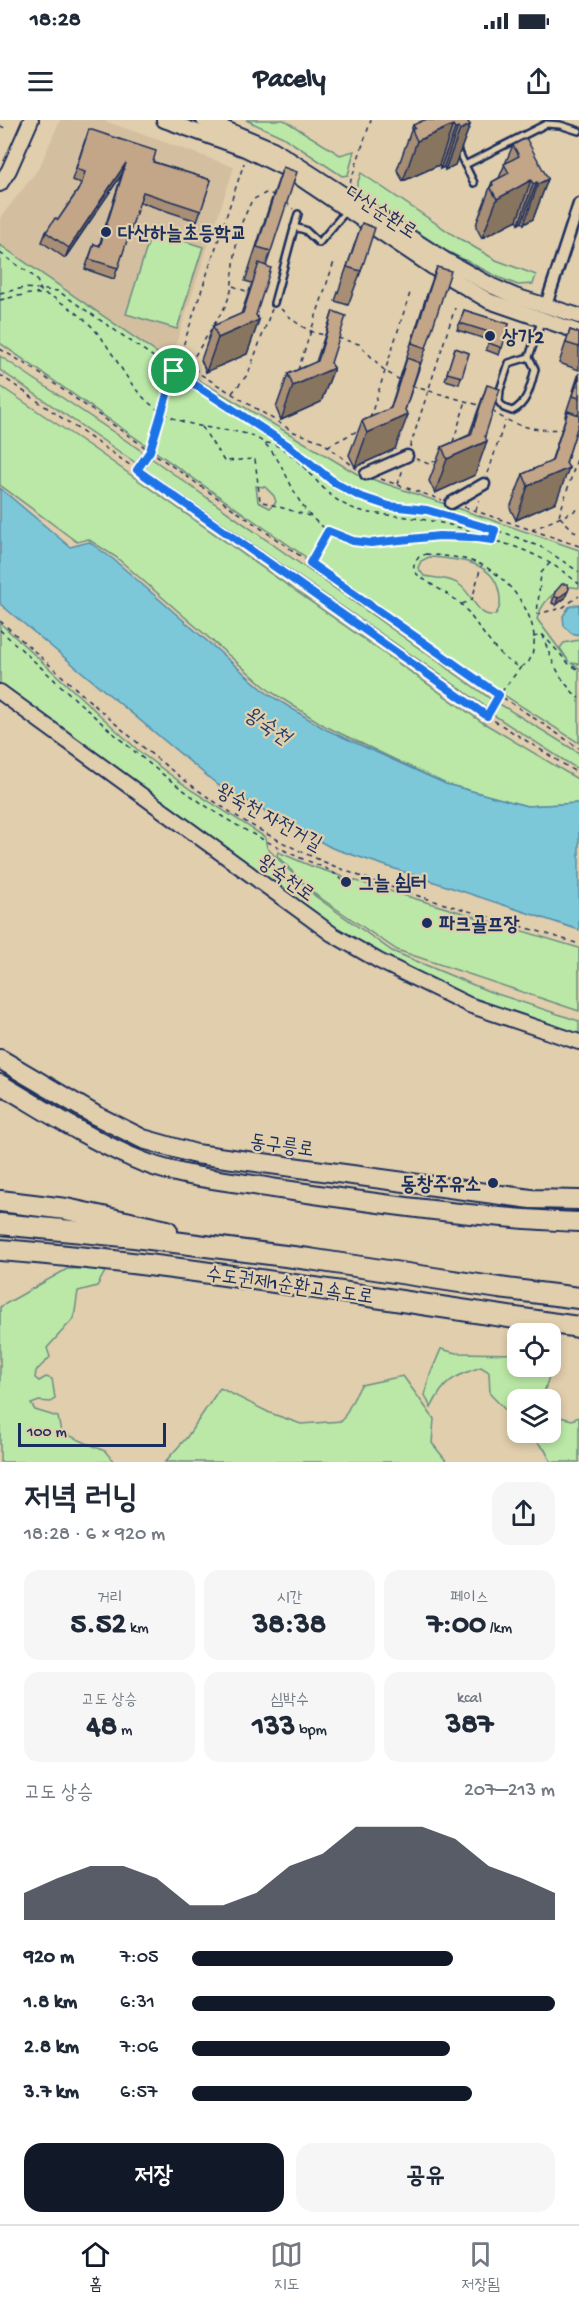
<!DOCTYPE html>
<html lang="ko">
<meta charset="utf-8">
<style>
body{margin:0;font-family:"Gochi Hand","Poor Story",sans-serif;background:#f6f6f7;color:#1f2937;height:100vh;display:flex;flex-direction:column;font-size:22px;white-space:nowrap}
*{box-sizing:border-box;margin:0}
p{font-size:20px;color:#747a83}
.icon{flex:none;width:33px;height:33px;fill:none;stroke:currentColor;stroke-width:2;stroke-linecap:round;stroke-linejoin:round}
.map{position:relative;height:1342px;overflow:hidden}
.drawer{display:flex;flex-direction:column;background:#fff;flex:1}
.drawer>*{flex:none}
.controls{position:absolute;left:507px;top:1203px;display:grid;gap:12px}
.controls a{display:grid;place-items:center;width:54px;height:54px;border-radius:12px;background:#fff;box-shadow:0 3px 9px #0003;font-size:30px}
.scale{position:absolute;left:18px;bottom:15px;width:148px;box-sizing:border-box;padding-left:6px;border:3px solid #1b2f5e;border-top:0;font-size:16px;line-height:21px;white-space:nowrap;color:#1b2f5e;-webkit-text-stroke:4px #e0ceac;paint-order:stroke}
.pin{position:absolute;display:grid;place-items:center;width:51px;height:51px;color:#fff;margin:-26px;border:3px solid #fff;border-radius:50%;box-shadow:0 2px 6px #0007}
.round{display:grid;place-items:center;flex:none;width:63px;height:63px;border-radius:18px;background:#f6f6f7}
.overview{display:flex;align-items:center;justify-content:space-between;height:102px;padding:0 24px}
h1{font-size:33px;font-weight:800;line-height:45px}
.metrics{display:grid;grid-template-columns:repeat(3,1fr);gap:9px;height:102px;padding:6px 24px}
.metrics div{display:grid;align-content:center;border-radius:15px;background:#f6f6f7;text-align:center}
.metrics b{font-size:30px;font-weight:800}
.metrics small{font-size:16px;font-weight:400}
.metrics p{font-size:16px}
.chart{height:168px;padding:12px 24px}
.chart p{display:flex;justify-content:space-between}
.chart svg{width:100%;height:108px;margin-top:6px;fill:#111827;opacity:.7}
.primary-button{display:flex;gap:12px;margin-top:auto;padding:12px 24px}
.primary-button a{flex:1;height:69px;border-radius:18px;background:#111827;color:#fff;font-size:24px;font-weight:800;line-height:69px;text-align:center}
.primary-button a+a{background:#f6f6f7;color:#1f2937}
ul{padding:0 24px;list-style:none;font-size:20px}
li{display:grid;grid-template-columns:96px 72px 1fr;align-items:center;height:45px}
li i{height:15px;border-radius:8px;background:#111827}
.status{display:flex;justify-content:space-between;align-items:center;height:42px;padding:0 30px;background:#fff;direction:ltr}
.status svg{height:16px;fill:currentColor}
header{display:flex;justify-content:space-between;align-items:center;height:78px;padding:0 24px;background:#fff;font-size:27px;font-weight:800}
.menu{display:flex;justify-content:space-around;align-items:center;height:84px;border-top:2px solid #e0e1e3;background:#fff;font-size:16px;color:#747a83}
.menu a{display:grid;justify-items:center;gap:3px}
.menu .active{color:#111827}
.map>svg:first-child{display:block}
.built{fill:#d3bfa0}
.green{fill:#bbe8a6;stroke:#6b8c82;stroke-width:1.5;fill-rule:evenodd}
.water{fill:#7bc8d9;stroke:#558ba8;stroke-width:1.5}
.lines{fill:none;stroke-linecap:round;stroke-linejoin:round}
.service-casing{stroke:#1b2f5e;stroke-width:10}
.minor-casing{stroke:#1b2f5e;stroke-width:15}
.tertiary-casing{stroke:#1b2f5e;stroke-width:18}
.primary-casing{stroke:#1b2f5e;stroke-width:22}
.motorway-casing{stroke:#1b2f5e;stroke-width:24}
.path{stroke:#1b2f5e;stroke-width:1.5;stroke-dasharray:4.5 4.5;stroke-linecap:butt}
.service{stroke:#e0ceac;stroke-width:5}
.minor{stroke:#e0ceac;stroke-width:10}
.tertiary{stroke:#e0ceac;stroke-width:14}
.primary{stroke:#e0ceac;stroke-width:18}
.motorway{stroke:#e0ceac;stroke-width:20}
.wall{fill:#a88e75;stroke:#1b2f5e;stroke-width:1.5}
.shaded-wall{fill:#88745f;stroke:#1b2f5e;stroke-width:1.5}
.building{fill:#c3a588;stroke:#1b2f5e;stroke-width:1.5}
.route-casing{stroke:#fff;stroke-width:12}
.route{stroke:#1a73e8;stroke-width:8}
.poi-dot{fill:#1b2f5e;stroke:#e0ceac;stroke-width:2}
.labels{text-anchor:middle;stroke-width:4.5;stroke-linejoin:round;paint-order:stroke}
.street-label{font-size:20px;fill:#1b2f5e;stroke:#e0ceac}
.poi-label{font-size:20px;font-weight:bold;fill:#1b2f5e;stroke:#e0ceac;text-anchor:start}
.water-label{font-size:21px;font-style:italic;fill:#253e6a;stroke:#e0ceac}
</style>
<div class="status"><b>18:28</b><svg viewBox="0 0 49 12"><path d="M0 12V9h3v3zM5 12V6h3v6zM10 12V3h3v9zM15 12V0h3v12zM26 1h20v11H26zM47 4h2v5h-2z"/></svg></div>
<header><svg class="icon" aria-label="menu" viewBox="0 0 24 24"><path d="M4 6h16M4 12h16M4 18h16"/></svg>Pacely<svg class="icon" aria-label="share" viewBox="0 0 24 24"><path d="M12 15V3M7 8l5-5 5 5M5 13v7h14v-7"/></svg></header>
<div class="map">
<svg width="579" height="1342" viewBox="0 0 579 1342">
<rect width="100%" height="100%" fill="#e0ceac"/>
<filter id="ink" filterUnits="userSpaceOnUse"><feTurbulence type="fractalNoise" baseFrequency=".0167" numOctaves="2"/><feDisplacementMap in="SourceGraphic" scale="12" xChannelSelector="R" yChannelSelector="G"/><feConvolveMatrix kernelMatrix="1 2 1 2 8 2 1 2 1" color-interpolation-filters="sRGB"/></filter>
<g filter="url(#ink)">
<polygon class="built" points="60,0 102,0 234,47 170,242 0,125 0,98 39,48"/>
<g class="green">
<polygon points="246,0 284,0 340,35 354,31 348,55 342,56 283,17"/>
<polygon points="361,53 455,116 496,140 536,155 533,164 518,165 500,158 445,130 355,71"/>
<polygon points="152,111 203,127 177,209 126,194"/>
<path d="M0,125L182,250L357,354L579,430V468L565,466C551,475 542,482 537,499L569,542L560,528L564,523L579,520V544L571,543L579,548V623L493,568L0,223ZM256,366L265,367L274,376L276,382L270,388L258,382ZM429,437C455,439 493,440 499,472C501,481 501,488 495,495C477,498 473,475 461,466C452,458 436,458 424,456L418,448L421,441Z"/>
<polygon points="0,236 143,332 136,343 0,250"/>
<polygon points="0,266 91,327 482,602 579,660 579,683 527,686 446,664 325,606 270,571 116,437 88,419 77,422 0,365"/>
<polygon points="151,338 492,580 488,588 144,349"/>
<polygon points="0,503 141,633 191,670 265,717 267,728 315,776 392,831 488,871 579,901 579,919 477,885 340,816 0,566"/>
<polygon points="498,583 579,633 579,650 492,594"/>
<polygon points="278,732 311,746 353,760 579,828 579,891 397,830 316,775 277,736"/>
<polygon points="107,1148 97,1166 78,1171 74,1198 47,1228 50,1237 36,1251 35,1258 39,1261 46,1257 52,1259 55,1278 51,1282 39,1281 31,1284 35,1290 58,1297 61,1312 105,1331 114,1342 0,1342 0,1187 67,1149"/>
<path d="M441,1229L456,1233L517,1234L518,1246L541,1247L550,1253L542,1279L518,1280L517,1302L490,1274L489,1252L481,1247C452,1257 444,1261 431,1288L425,1275L430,1255Z"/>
<polygon points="403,1256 434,1299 432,1323 447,1342 165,1342 187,1317 220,1268 270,1293 301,1304 342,1301 361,1265"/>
<polygon points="551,1292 552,1295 572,1300 579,1297 579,1342 551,1342 545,1330 528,1313 550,1312"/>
</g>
<g class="water">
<polygon points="0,368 70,427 89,422 113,439 268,574 325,609 446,664 527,686 579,683 579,810 332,728 218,665 0,484"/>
<polygon points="579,484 579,515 571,513 564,506 563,496 569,487"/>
</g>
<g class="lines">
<g class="service-casing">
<g id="service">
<polyline points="456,27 474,63"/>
<polyline points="465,45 546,4 560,5 579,11"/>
<polyline points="294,107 305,110 319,123 346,91"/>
<polyline points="274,183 298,94"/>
<path d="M529,237L509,243L500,270L499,282L504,288L512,291C528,284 531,264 535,249L529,237L542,199"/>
</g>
</g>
<g class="minor-casing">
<g id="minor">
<polyline points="546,185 579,84"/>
<polyline points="366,354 407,336"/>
<polyline points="451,383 484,364"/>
</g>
</g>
<g class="tertiary-casing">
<g id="tertiary">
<polyline points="164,0 245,29 288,50 443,154 489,181 579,212"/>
<polyline points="204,0 273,29 445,140 492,166 515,176 579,196"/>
<polyline points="0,64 9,50 31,0"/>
<polyline points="0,572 332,814 379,841 469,885 579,922"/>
</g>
</g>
<g class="primary-casing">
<g id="primary">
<polyline points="0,939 95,995 143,1019 196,1034 531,1079 579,1080"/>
<path d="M0,964C43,989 85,1017 131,1037C174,1057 225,1060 272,1068C373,1083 477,1098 579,1102"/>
</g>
</g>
<g class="motorway-casing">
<g id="motorway">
<polyline points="0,1081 66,1089 167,1111"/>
<polyline points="0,1104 134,1117 309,1139 499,1168 579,1178"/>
<path d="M0,1130C195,1145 386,1181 579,1207"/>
</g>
</g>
<g class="path">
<polyline points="0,6 5,8"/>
<polyline points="350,63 371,0"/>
<polyline points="275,75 266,73 252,80 242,102 236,126 231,171 226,185 194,237 193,247 200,254 294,312 321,321 357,349"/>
<polyline points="286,82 293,89"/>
<polyline points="0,133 36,158 42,173"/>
<polyline points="233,166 248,172"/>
<polyline points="0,173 24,168 58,171 174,251 289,326 335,363 359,376 389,386 427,390 508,414 543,428 579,452"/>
<path d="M0,180C13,177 27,173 40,174C50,174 57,180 65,185C83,196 98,211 109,229C125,253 135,275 160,291C177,302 198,306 216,309C234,312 253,311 267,326C289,349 292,382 319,404C360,436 408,414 455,416C501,417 544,434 579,464"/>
<path d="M281,189C295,202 306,212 325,215"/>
<polyline points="338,218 359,224 385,251 400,260"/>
<polyline points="0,229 29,246 499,575 579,628"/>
<polyline points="298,250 335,139"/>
<polyline points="0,255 349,497 487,596 579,654"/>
<polyline points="412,266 479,285"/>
<polyline points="232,273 248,254 272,189"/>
<path d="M492,291C515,307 535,311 563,309"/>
<polyline points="370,298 410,173"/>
<polyline points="202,307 224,341 255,339 260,381 309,396"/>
<polyline points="453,322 466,281"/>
<path d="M266,323C292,324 319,370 340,382C361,395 384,394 407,397C429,400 450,404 470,411V416"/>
<polyline points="328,326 359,310"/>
<polyline points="410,327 455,188"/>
<polyline points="416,339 429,344 437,340"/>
<polyline points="137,350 150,331 161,292 244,43"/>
<polyline points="488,353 505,301"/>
<polyline points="381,359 442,380"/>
<polyline points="398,364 403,349"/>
<polyline points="464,387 579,426"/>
<polyline points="476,390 479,380"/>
<polyline points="559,396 579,333"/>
<polyline points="560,397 579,416"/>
<polyline points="532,410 579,389"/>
<polyline points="492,420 495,411"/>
<path d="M426,434C444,436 463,437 480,444C512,459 549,508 528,543L521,547C498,542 477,501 461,484C451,475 420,459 415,452C413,449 414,447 414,443L419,437Z"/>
<polyline points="311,442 327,412"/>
<polyline points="550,443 541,453 537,494 562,488 579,476"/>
<polyline points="462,484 472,480 481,446"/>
<path d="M0,501C93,581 178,671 290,726C379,771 484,793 579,824"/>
<path d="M0,510C68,571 135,639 212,690C238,707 267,722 296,736C311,743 332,748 343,761"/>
<path d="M543,515C549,537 561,563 579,578"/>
<polyline points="533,517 543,515 569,544 579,550"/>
<polyline points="488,595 499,575 521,547"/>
</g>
<use href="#service" class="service"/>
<use href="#minor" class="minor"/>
<use href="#tertiary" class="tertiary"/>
<use href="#primary" class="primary"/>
<use href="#motorway" class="motorway"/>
</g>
<g class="wall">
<polygon points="413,5 470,5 455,45 445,50 444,47 440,49 439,45 403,61 397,50"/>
<polygon points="85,20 211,60 197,101 139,82 114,159 85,149 94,124 99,126 122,54 65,138 42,122 46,112 58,100 80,67 81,63 72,60"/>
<polygon points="513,25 548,59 533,99 524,104 522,102 519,104 517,100 482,118 476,107 477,102 492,62 499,58"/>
<polygon points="283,47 271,131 266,146 256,195 259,200 247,234 206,252 201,240 213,206 241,194 252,163 245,161 271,81"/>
<polygon points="362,103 361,151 348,185 335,181"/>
<polygon points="437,147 426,228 405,290 395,329 355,347 349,335 362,301 390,289 425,180"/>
<polygon points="464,190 509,204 499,235 486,230 489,220 457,210"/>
<polygon points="333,191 331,243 334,248 321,282 281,300 276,288 288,254 316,242"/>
<polygon points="570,210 579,213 579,250 559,243"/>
<polygon points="455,228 469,233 459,264 445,260"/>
<polygon points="579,253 579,302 566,343 556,382 516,400 510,388 523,354 551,342 566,296 565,296"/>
<polygon points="487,265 485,316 475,355 435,373 429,361 442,327 469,315"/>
<polygon points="555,472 565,478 556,485 552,483"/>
</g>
<g class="shaded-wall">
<polygon points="453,5 439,45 403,61 417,21"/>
<polygon points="470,5 455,45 445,50 460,10"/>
<polygon points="458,7 444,47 440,49 455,9"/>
<polygon points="126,43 122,54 65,138 69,128"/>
<polygon points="548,59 533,99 524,104 538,64"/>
<polygon points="531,60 517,100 482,118 497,79"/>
<polygon points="537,62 522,102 519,104 533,64"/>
<polygon points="259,200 247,234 206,252 218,218"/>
<polygon points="334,248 321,282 281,300 293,266"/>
<polygon points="408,295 395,329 355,347 367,313"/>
<polygon points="487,321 475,355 435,373 447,339"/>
<polygon points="569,348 556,382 516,400 528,366"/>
<polygon points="569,468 565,478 556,485 558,478"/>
</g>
<g class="building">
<polygon points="424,0 467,0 470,5 460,10 458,7 455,9 453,5 417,21 412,10 415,8 413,5"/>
<polygon points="89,9 156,31 153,42 211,60 201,91 143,72 118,148 89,139 94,124 100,126 126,43 69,128 46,112 55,98 58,100 81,66 85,52 76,49"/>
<polygon points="526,18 548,59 538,64 537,62 533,64 531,60 497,79 490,67 493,65 492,62 509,53 504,44 519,36 513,25"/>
<polygon points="283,47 297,52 271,131 257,127"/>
<polygon points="362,103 375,108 361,151 347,147"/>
<polygon points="259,143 271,148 256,195 259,200 218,218 213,206 243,193"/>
<polygon points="437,147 451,151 426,228 412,223"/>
<polygon points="464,190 509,204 502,228 489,223 492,213 460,203"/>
<polygon points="333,191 346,196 331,243 334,248 293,266 288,254 318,241"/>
<polygon points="570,210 579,213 579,227 566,223"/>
<polygon points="455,228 469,233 462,257 447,253"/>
<polygon points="407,238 420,243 405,290 408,295 367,313 362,301 391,288"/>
<polygon points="579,255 579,278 573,276"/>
<polygon points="487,265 500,269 485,316 487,321 447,339 442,327 471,315"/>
<polygon points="568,291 579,295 579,302 566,343 569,348 528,366 523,354 552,341"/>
<polygon points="562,464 567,464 569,468 568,471 558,478 554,476 555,472"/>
</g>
</g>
<g class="lines" filter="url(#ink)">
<g class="route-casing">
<polygon id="route" points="174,251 289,326 335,363 359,376 389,386 427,390 495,410 492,420 470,417 439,416 371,423 353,421 328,411 310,443 499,575 487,596 137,350 150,331"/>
</g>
<use href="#route" class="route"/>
</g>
<g class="poi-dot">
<circle cx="106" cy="112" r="6"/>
<circle cx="490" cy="216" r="6"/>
<circle cx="346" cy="762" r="6"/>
<circle cx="427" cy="803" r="6"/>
<circle cx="493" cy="1063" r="6"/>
</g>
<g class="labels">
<g class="street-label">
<text transform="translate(382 91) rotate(33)" y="7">다산순환로</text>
<text transform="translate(270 696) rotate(29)" y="7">왕숙천 자전거길</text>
<text transform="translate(287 757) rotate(36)" y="7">왕숙천로</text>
<text transform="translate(282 1024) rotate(8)" y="7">동구릉로</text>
<text transform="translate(290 1164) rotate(8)" y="7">수도권제1순환고속도로</text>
</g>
<g class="poi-label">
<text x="118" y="119">다산하늘초등학교</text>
<text x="502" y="223">상가2</text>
<text x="358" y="769">그늘 쉼터</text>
<text x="439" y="810">파크골프장</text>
<text x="481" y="1070" text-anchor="end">동창주유소</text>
</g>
<g class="water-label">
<text transform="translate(268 605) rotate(34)" y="7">왕숙천</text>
</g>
</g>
</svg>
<div class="controls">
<a><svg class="icon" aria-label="locate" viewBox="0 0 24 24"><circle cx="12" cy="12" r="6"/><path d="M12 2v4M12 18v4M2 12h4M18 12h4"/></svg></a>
<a><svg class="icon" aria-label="layers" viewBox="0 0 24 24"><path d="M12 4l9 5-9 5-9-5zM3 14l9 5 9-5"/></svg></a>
</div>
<div class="scale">100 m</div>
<div class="pin" style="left:174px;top:251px;background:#1e9e55"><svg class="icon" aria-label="arrive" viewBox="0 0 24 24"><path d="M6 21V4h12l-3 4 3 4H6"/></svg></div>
</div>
<section class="drawer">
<div class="overview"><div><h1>저녁 러닝</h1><p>18:28 · 6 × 920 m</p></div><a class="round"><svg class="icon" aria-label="share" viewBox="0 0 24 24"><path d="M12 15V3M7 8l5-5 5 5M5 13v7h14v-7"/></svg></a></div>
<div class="metrics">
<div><p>거리</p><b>5.52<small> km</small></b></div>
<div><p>시간</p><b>38:38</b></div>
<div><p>페이스</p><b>7:00<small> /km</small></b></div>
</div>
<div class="metrics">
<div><p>고도 상승</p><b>48<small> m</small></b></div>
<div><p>심박수</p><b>133<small> bpm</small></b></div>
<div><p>kcal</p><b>387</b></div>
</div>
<div class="chart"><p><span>고도 상승</span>207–213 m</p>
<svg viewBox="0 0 160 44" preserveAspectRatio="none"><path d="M0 44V33L10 27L20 22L30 22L40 27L50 38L60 38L70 33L80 22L90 17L100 6L110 6L120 6L130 11L140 22L150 27L160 33V44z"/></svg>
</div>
<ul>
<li><b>920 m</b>7:05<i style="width:72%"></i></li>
<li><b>1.8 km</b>6:31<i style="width:100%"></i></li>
<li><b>2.8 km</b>7:06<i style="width:71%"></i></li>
<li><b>3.7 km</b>6:57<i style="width:77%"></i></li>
</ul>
<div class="primary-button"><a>저장</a><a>공유</a></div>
</section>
<nav class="menu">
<a class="active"><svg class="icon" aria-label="home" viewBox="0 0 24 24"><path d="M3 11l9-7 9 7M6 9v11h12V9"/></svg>홈</a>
<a><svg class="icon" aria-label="map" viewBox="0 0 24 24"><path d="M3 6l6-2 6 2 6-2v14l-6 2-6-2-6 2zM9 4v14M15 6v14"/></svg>지도</a>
<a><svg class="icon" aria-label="saved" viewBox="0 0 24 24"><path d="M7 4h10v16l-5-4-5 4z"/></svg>저장됨</a>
</nav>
